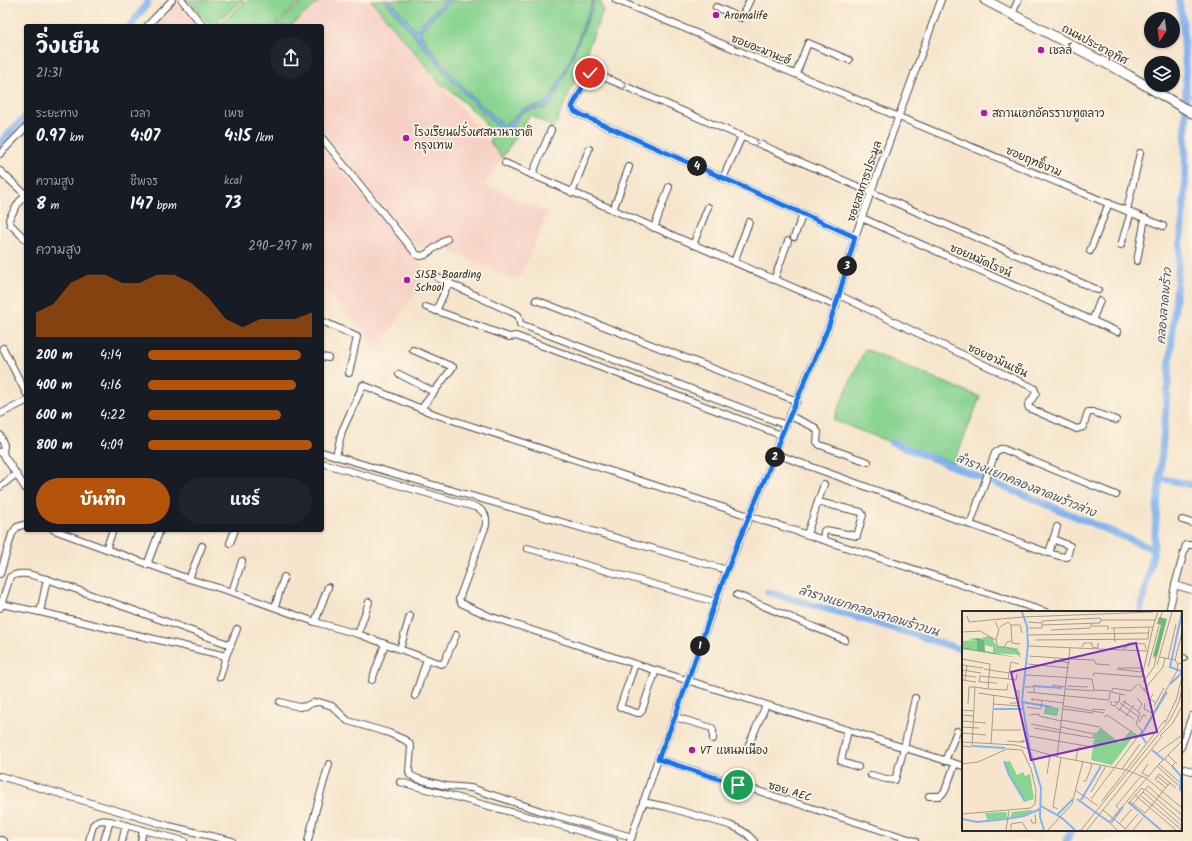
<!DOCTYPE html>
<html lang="th">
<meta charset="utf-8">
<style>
body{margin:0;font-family:Kalam,"Playpen Sans Thai",sans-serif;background:#20242c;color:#f1f3f6;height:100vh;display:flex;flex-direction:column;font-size:15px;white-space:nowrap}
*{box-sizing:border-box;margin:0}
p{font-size:13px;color:#9ea1a6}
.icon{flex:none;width:22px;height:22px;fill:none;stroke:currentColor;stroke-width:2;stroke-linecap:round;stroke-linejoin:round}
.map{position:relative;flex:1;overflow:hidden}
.panel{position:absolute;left:24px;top:24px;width:300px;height:508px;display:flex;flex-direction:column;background:#171b24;border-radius:4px;box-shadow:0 1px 3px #0004}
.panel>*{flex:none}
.needle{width:26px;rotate:193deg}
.controls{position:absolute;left:1144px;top:12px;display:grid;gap:8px}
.controls a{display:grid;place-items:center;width:36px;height:36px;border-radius:50%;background:#171b24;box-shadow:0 1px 3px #0004;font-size:20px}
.pin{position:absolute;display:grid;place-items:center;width:34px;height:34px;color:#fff;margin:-17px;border:2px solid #fff;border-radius:50%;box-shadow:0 1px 4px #0007}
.km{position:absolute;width:20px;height:20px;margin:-10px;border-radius:50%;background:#222;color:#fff;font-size:11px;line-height:20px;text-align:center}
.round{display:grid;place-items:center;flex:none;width:42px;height:42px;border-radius:21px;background:#20242c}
.head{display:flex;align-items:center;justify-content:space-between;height:68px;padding:0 12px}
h1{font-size:22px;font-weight:700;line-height:30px}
.stats{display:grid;grid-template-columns:repeat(3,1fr);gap:6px;height:68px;padding:4px 12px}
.stats div{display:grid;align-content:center}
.stats b{font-size:17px;font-weight:700}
.stats small{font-size:11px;font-weight:400}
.stats p{font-size:11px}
.chart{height:112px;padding:8px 12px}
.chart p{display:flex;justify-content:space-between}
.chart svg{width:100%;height:72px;margin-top:4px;fill:#b45309;opacity:.7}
.cta{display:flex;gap:8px;margin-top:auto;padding:8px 12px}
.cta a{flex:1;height:46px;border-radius:24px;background:#b45309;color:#fff;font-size:16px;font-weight:700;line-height:46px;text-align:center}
.cta a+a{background:#20242c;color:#f1f3f6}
ul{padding:0 12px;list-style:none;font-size:13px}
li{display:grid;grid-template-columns:64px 48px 1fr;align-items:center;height:30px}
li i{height:10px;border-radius:5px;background:#b45309}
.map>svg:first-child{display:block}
.built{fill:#f7d1c6}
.green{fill:#89d491;stroke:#5a805e}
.water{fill:#82b3ee;stroke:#566f8c}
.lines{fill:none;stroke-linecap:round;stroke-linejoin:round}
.stream{stroke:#82b3ee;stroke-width:2}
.canal{stroke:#82b3ee;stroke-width:7}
.street-casing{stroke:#494743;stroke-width:8}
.secondary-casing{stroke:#494743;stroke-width:11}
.street{stroke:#fff;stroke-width:6}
.secondary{stroke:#fff;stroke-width:9}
.oneway{stroke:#a0a0a0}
.route-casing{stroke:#fff;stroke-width:8}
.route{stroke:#1a73e8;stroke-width:5}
.poi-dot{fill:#b5179e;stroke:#fcf5e5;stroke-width:1.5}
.labels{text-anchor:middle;stroke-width:3.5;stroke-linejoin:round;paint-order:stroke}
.poi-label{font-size:11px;fill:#2b2b2b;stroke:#fcf5e5;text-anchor:start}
.street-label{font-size:11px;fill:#2b2b2b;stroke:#fcf5e5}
.water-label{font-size:12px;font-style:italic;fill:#455466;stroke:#fcf5e5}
.inset-river{fill:none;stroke:#82b3ee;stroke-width:2}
.inset-road{fill:none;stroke:#a59b8c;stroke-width:1}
.view{fill:#7b2cbf;fill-opacity:0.15;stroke:#7b2cbf;stroke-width:2}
.inset-edge{fill:none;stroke:#2b2b2b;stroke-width:2}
</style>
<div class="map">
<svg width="1192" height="841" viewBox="0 0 1192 841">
<rect width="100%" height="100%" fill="#fcf5e5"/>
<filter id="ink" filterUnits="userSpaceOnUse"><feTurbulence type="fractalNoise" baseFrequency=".025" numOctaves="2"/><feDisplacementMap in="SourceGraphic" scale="8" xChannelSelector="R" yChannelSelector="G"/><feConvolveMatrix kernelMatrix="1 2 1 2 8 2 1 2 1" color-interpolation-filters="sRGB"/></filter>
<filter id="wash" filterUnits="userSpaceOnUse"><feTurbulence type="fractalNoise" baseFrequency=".012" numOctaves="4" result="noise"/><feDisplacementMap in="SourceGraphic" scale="16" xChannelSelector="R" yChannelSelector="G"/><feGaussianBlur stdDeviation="0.9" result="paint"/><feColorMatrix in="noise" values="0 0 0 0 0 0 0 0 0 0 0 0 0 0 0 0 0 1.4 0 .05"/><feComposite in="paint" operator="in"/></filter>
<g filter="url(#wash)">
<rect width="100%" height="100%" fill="#f6e5cc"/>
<g class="built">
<polygon points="321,0 371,0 502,158 485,184 548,213 518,281 436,245 417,247 322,133 322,26 290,26"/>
<polygon points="177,3 197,26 155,26"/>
<polygon points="322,147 428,273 379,349 322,286"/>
</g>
<g class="green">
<polygon points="188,0 225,0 226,2 229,0 244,0 218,21 221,26 210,26"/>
<polygon points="248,0 302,0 273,26 223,26 221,24 222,22"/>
<polygon points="305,0 321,0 290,26 275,26"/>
<polygon points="371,0 385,0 455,84 503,131 508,131 512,127 520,113 530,110 548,107 571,61 595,0 600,0 603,11 578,73 554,128 530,115 502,158 490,142 491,137 484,121 456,95 439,82"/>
<polygon points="390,0 446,0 415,30"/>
<path d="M450,0H593L571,57L551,98C542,108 536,104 525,109C516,113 512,121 505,127L472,97L438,59L418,32Z"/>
<polygon points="865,349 980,397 954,463 892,440 887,441 833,420"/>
</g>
<path class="water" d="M385,0H390L415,30L446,0H450L419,32L438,59L472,97L505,126C511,122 515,114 521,110C533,105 541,109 551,98L571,57L593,0H595L571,61L553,101L548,107L530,110L520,113L512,127L508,131H503L455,84Z"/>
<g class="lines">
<polyline class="stream" points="1186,93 1192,96"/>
<g class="canal">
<polyline points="130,26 147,4 148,0"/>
<polyline points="0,143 26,116"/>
<polyline points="891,442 1017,492 1153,549"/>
<polyline points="1160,478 1192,485"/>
<polyline points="768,592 889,627 963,650"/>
<polyline points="1140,612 1153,554 1185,191 1186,75 1183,24 1179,0"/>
<polyline points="1066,841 1071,830"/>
</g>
</g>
</g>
<g filter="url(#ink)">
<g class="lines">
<g class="street-casing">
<g id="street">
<polyline points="182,0 203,26"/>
<polyline points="616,0 1163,226"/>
<polyline points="716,7 741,18 750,0"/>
<polyline points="1012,15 1018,0"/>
<polyline points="147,26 172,0"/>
<polyline points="796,74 808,43 849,60"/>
<polyline points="322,138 417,255 421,256 425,255 447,239"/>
<polyline points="0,154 26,127"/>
<polyline points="505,163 836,306"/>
<polyline points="0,171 26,195 19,202 9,219 10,224 25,239"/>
<polyline points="532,175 551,130"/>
<polyline points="723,178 742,136"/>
<polyline points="572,193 589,149"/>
<polyline points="613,210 629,167"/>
<polyline points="1127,210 1140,153"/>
<polyline points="862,218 1118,332"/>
<polyline points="654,228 669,187"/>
<polyline points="794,237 803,214"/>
<polyline points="855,237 575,112 572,107 590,73 592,72 1098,290"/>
<polyline points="693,245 708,207"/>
<polyline points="1121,245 1131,212"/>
<polyline points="1090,251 1109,203"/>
<polyline points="1137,261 1145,218"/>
<polyline points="734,262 749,222"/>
<polyline points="438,278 518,315 519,318 520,324 786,425"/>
<polyline points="774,280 788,241"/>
<polyline points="839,295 938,343 1034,388 1036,393 1028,405 1029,408 1077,429 1083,427 1088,412 1093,412 1116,420"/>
<polyline points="536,300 797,401"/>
<polyline points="426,307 509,337 516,336 691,401 781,435"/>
<polyline points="436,311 449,282"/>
<polyline points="322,321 357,337 349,373"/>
<polyline points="1092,321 1100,301"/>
<polyline points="3,348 26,393"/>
<polyline points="413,350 453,367 421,409"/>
<polyline points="322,357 328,358"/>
<polyline points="399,374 434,392"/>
<polyline points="0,414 26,401"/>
<polyline points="790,416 814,427 818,432 817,442 820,445 868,462"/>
<polyline points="0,435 4,445 3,454"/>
<polyline points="0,452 3,454 26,489"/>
<polyline points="322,452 392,473 727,570"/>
<polyline points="776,454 1049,553 1059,556 1067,557 1070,546 1053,539"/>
<polyline points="336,456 342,431 363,385 434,414 1046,612"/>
<path d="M322,463L478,508C485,513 487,516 486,525L459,599L461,603L489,616L635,664L963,766"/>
<polyline points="0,487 16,474"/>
<polyline points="818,502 861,512 863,515 857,536 826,530 824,531 823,539"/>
<polyline points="1182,520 1192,523"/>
<polyline points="970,525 995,453 1000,449 1003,449 1116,495"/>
<polyline points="54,530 189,579 232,592 315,622 358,634 441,664 444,663 456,635"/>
<polyline points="807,534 824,484"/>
<polyline points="230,543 235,530"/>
<polyline points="527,548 715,602"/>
<polyline points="106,549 113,530"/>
<polyline points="1049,553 1057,527"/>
<polyline points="147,565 160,530"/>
<polyline points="0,574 12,534 17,527 26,524"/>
<polyline points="189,579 202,546"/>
<polyline points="1175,585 1186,545 1192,545"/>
<polyline points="232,592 242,561"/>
<polyline points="737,595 845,640"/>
<polyline points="1,604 40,612 226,656 237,629"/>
<polyline points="275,607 284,577"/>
<path d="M0,608L10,577C21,570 34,576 47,579L231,645"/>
<polyline points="40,612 47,579"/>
<polyline points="1169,612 1175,585 1192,590"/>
<polyline points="315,622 328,587"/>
<polyline points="358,634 369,602"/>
<polyline points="400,649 410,616"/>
<polyline points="1181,657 1184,658"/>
<polyline points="635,664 620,707 622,708 637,713 640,713 642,710 656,670"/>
<polyline points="220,677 226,656"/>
<polyline points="372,680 385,644"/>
<polyline points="415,696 427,659"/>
<polyline points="280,702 299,707 306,706 312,703 319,702 332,706 348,721 389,733 405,740 409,743 411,748 409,771 410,775 418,779 446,786 471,788 541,811 632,837"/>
<polyline points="675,717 712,728 713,730 713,739"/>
<polyline points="848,730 841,761 845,763 858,767"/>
<polyline points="1181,747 1192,716"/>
<polyline points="747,749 766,705"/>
<polyline points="658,759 915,841"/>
<polyline points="945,761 957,731"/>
<polyline points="1181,768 1192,771"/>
<polyline points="871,775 886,779 895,780 904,748 915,698"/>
<polyline points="0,776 169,826 232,841"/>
<polyline points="400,782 552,823 614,841"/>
<polyline points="929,796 940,796 945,791 955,764"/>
<polyline points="643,802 667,807 729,825 739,829 747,834 754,841"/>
<polyline points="0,840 4,841"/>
<polyline points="89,841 93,825 99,820 110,821 184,841"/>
<polyline points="104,841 110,821"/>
<polyline points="122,841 126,825"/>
<polyline points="141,841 143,830"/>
<polyline points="308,841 316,809 329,764"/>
<polyline points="630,841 658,759 673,722 725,575 769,469 781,435 828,328 839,295 855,237 871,192 941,0"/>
</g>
</g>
<g class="secondary-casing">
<polyline id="secondary" points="985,0 1128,75 1192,113"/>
</g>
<use href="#street" class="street"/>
<use href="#secondary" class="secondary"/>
</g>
<defs><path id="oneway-chevron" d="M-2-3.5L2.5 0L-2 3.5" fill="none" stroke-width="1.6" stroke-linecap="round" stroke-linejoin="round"/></defs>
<g class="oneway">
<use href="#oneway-chevron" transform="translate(624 86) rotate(23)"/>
<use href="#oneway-chevron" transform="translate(756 143) rotate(23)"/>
</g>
</g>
<g class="lines" filter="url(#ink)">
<g class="route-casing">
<polyline id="route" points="590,73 572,107 575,112 855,237 839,295 828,328 781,436 769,469 737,545 715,602 675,717 658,759 738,785"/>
</g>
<use href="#route" class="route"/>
</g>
<g class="poi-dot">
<circle cx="716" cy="15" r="4"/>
<circle cx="1041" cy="50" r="4"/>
<circle cx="984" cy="113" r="4"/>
<circle cx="406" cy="138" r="4"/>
<circle cx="407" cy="280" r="4"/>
<circle cx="692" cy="750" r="4"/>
</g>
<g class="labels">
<g class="poi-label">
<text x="724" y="19">Aromalife</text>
<text x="1049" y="54">เชลล์</text>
<text x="992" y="117">สถานเอกอัครราชทูตลาว</text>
<text x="414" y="136">โรงเรียนฝรั่งเศสนานาชาติ<tspan x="414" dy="13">กรุงเทพ</tspan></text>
<text x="415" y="278">SISB Boarding<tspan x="415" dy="13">School</tspan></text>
<text x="700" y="754">VT แหนมเนือง</text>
</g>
<g class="street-label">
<text transform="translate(1095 44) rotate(28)" y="4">ถนนประชาอุทิศ</text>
<text transform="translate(761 49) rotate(22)" y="4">ซอยอะมานะฮ์</text>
<text transform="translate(1034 161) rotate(23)" y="4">ซอยฤทธิ์งาม</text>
<text transform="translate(864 181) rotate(-71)" y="4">ซอยสหการประมูล</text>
<text transform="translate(981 260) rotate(24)" y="4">ซอยหมัดโรจน์</text>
<text transform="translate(998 360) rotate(25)" y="4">ซอยอามินเซ็น</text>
<text transform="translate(790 791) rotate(17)" y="4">ซอย AEC</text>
</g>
<g class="water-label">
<text transform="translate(1164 306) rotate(-85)" y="4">คลองลาดพร้าว</text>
<text transform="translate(1026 485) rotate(22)" y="4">ลำรางแยกคลองลาดพร้าวล่าง</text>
<text transform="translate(869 611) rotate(17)" y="4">ลำรางแยกคลองลาดพร้าวบน</text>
</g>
</g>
<g transform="translate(962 611)">
<rect width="220" height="220" fill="#f6e5cc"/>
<path d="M26,25L32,28L31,30L36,35L55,37L59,44L31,42V36L22,34L20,27ZM15,29V39L1,36L0,30ZM83,95L97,97L95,105L82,103ZM138,116L158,132L168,120L175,125L174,128L171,126L150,154L129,149L133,121H136ZM48,150L55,164L61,161L63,165L68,163L72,188L62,191L46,163L42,151ZM69,199L71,201L60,205L48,207L50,201ZM23,202L43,201L45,202V207L25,209Z" fill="#89d491"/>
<path d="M197,6L205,8L195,46L191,45L199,14L195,13ZM17,27L22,29L23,40L57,47L0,38L1,36L15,39V29L6,28Z" fill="#6eb67b"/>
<path class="inset-river" d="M60,1L65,15L66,34L60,90L68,140L79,177L78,206L82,219M208,73L219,63V60L208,56L220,1M71,75L100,77M60,91L90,96M32,98H61M184,132L179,124L205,81M11,135L43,137M190,139L202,149M42,150L47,164L63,190M210,155L219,165L218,178L220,181M115,188L147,211M119,189L139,155M166,191L199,219M79,195L100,207L113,219M95,204L111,188M0,208L15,211L44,208L62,205L78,198M149,212L161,196"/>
<path class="inset-road" d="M5,5L7,11L60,6L191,1M139,9H194M66,11L79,12M197,13L200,1M49,14L50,32L58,33M130,15H146V19M38,16L46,11L49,14H58L60,22M67,17H80V14L138,12L139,9L138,7L80,10V14M149,17L191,16L196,1M152,17L153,31M89,19L128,17L130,12M0,21L18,20L34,29L37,18L33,11M67,24L186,22M34,29L36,36H42L45,31L49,30M73,29L186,28L187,17M67,35L185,40M42,36L53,39L58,46M120,36L122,32H130V36L136,37V32M161,37H164L166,32L183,33L184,38M67,45L108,48M198,46L213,49M0,48L28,53L26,78L13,76L10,136L0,135M108,48L132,49L134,53L148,54M206,48L214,13M92,49L108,52M66,53L107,57M216,53L213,49L220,21M0,54L21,57M195,54L210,1M186,56L197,15M156,57H180M22,58L47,62M155,58L179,61L180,58M0,59L19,62M0,64L14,66M64,64L130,68L132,79L150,80L151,77L169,80L175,73M131,65L132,62L180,66L191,16M46,68L54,69L55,63M0,69L14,71M3,69L5,55M181,71L192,56L194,46H191M35,72L17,71L18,65L46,68L49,51L57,53M177,73L186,84M90,74L103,76M105,75L126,76M63,76H72V82M26,78L45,79L46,73M104,78L132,80M182,79L201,56L203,47M65,81L147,89L148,81M149,81L163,84M16,82L57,88V80H54M191,83L188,88L194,92M175,87L180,93L176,100M71,90L69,88L102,92M149,90V94L153,95L156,91M161,90L176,100M214,90L220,66M152,91H157L158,83M48,92H57V88M158,92L177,106M183,92L182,98L192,103M6,93L7,76H13M31,93L58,95M102,95L142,102M192,95L202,77M65,96L79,98L80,89M154,96L172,108M101,98L131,102M130,98L143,99M0,99L12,100M157,100L164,89M0,104L12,105M67,104L77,103V105L99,110M164,105L172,94M142,106L145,104L176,125M99,109L138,116M0,110L24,112M177,112L181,104L184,105M203,112L214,89M69,113L99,119M184,115L215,60L216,53L220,52M0,116L17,117M72,117L131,127L132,123L99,116M30,119H59M0,122L24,124M67,125L130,136M198,125L211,112L220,95M45,130L58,131H62V129L58,131M0,131L53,134L96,146L165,159L184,167L220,197M29,133L32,84M194,143L220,124M206,144L215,153M95,146L108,37M205,147L203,149L210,155L214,151M114,149L116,137H119M0,153L16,151L45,138L60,139L69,158L74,179L73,193L69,197L0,203M197,153L217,171M195,155L216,174M160,158L178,133M85,163L88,144M186,165L180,162L186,153M195,165L206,174M121,170H124L130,154L128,153M204,177L193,168L197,163L208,172M214,177L208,172L200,181L197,185L195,188L183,202L171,193L186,175L197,185L220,204M183,178L220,210M113,179L136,195M129,181L144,155M181,181L220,215M173,184L214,219M178,184L220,219M129,188L180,120L174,113L178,103L176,100M140,190L203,109M171,193L168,191L180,177L182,179M96,198L91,196L99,147M141,199L165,219M158,199L154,195L179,165M69,208L70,212H74L73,203M157,213L170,198M163,218L176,203M44,219L47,200M49,219V213L60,211L65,219M86,219L110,193L121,150M119,219L208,109L217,91L220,77M125,219L200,125M155,219L147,211L197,153L220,130M171,219L181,207"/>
<path class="view" d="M174,32L195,121L69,149L49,61Z"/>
<rect width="220" height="220" class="inset-edge"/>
</g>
</svg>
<div class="controls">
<a><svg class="needle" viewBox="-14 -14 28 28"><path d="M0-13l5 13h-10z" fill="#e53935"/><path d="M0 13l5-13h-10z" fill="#9ea1a6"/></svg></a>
<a><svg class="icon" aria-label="layers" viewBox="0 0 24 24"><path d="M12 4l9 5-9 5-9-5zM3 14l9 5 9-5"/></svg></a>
</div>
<div class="pin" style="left:738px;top:785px;background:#1e9e55"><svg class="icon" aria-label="arrive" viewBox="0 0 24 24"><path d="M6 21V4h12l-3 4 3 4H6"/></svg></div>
<div class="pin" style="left:590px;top:73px;background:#d93025"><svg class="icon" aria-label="check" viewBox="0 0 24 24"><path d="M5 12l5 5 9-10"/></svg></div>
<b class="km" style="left:700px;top:646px">1</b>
<b class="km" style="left:775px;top:457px">2</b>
<b class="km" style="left:847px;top:266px">3</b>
<b class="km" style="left:697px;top:166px">4</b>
<section class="panel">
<div class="head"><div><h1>วิ่งเย็น</h1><p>21:31</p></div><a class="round"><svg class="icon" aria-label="share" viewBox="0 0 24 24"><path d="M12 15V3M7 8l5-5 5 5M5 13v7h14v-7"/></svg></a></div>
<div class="stats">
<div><p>ระยะทาง</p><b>0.97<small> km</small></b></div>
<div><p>เวลา</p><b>4:07</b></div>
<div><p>เพซ</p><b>4:15<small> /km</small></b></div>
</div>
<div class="stats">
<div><p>ความสูง</p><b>8<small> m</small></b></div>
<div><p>ชีพจร</p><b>147<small> bpm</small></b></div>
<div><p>kcal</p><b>73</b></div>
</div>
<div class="chart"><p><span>ความสูง</span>290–297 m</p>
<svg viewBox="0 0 160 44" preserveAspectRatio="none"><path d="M0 44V29L10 24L20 11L30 6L40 6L50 11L60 11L70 6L80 6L90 11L100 20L110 33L120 38L130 33L140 33L150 33L160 29V44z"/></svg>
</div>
<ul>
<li><b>200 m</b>4:14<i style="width:93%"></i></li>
<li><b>400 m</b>4:16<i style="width:90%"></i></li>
<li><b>600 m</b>4:22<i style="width:81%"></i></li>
<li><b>800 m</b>4:09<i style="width:100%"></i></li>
</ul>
<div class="cta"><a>บันทึก</a><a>แชร์</a></div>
</section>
</div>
